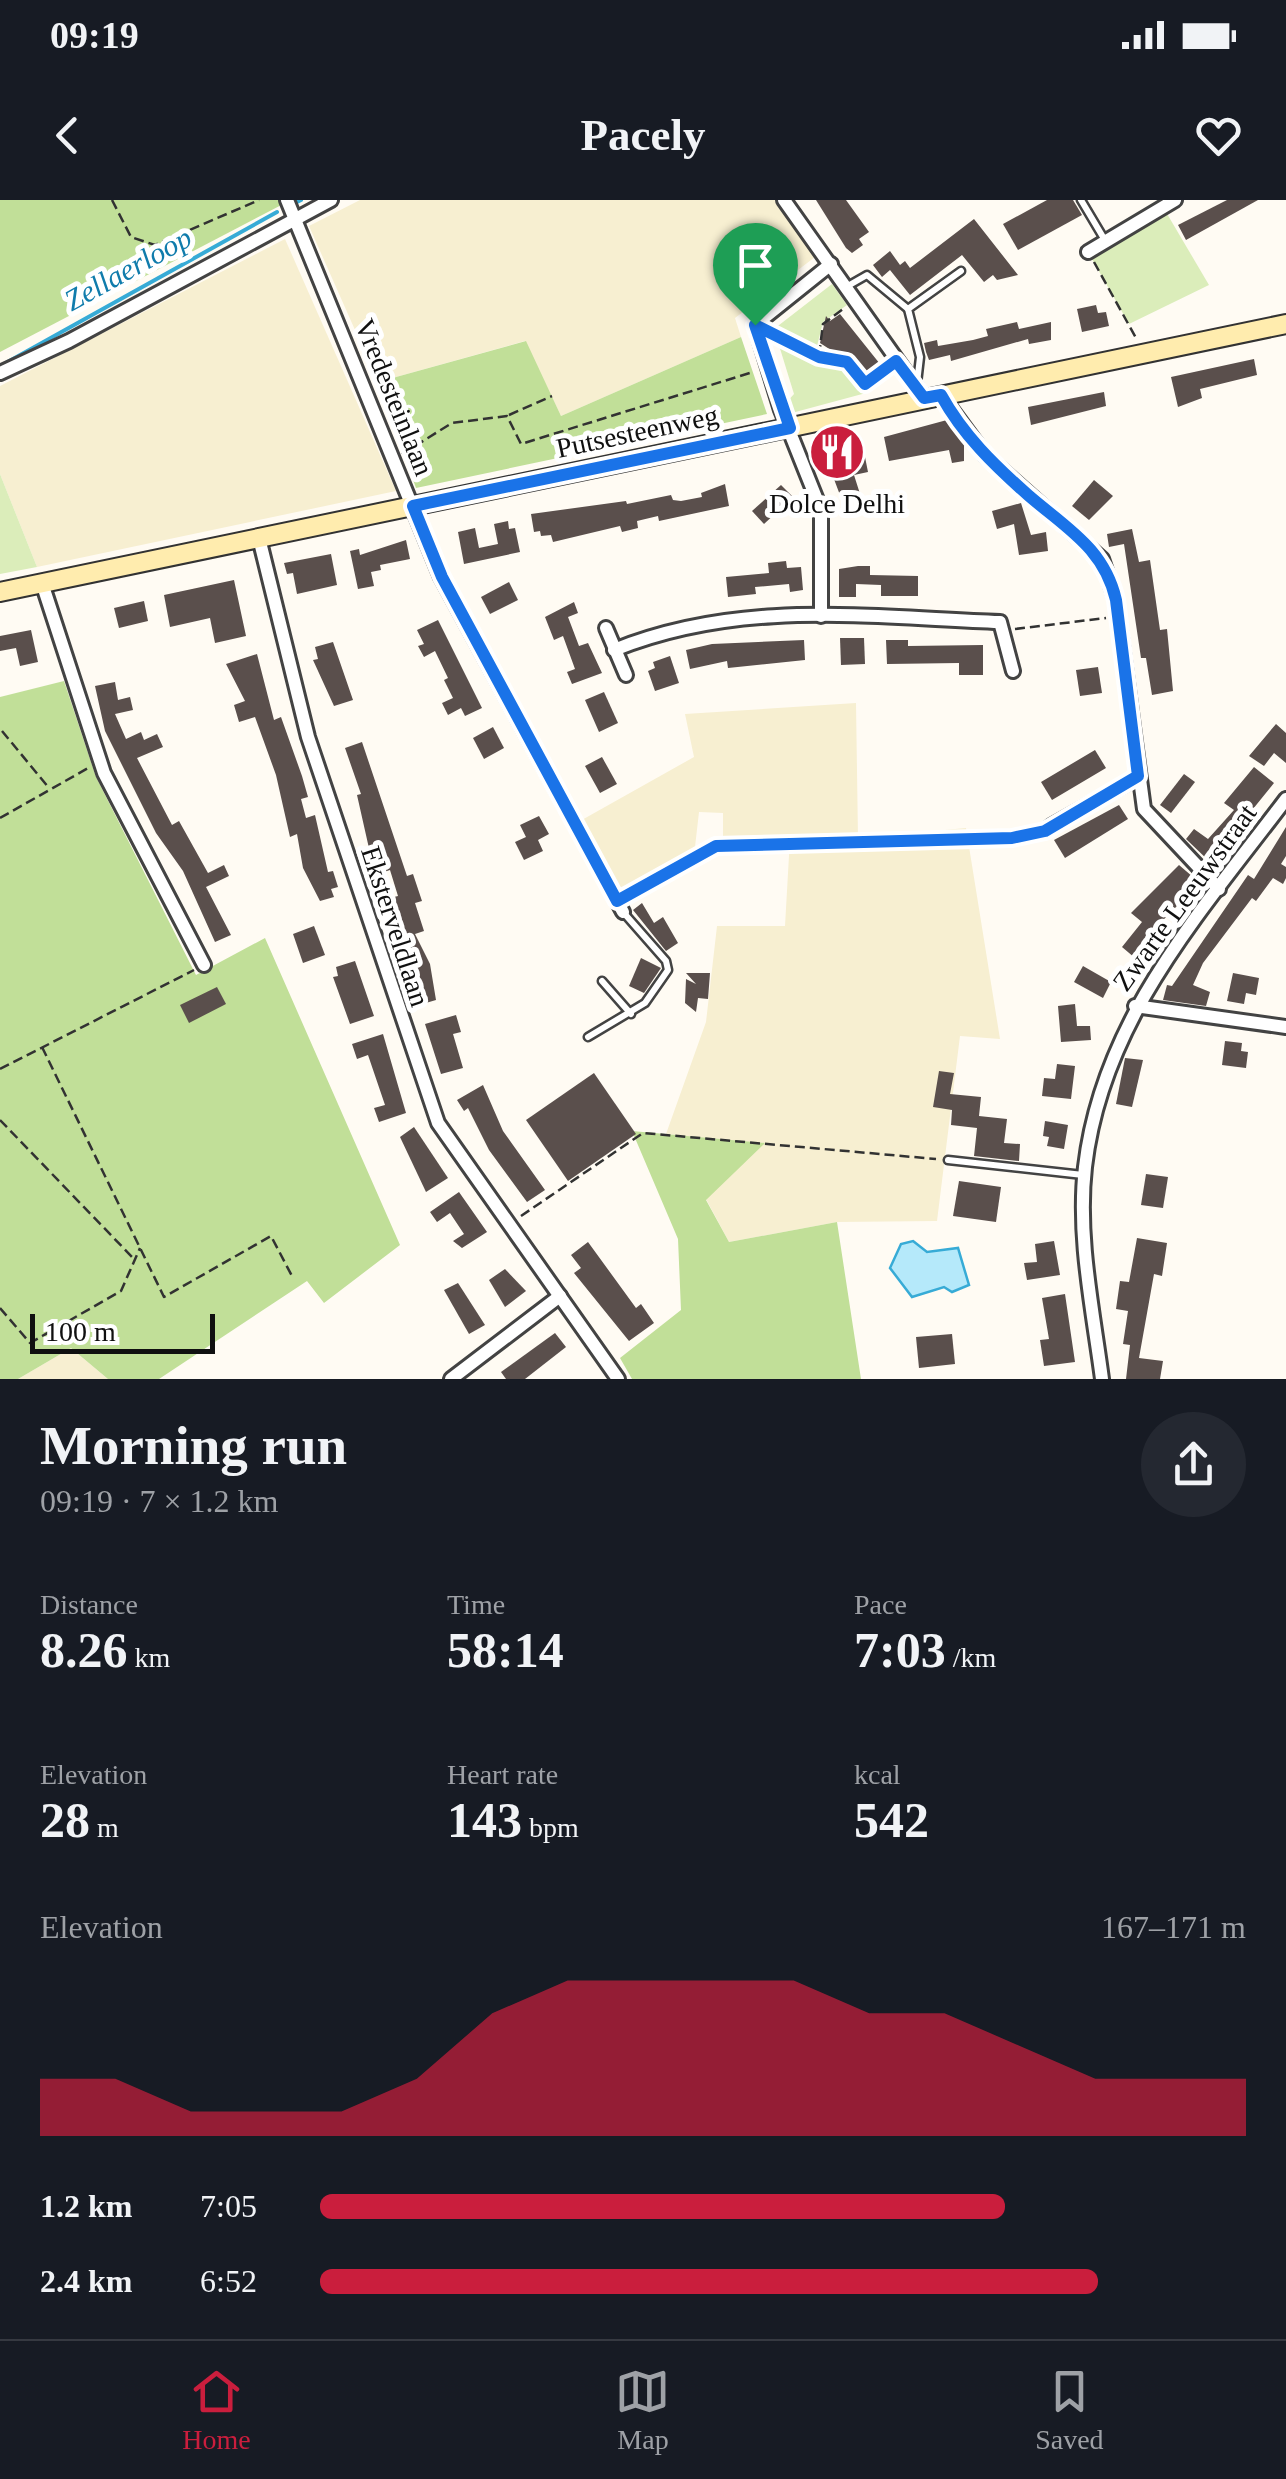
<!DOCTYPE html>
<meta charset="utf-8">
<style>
body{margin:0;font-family:Georgia,serif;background:#242831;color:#f1f3f6;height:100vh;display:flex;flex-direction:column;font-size:38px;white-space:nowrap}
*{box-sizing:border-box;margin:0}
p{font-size:32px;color:#9ea1a6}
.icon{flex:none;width:55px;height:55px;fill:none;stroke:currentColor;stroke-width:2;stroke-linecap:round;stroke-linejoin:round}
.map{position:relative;height:1179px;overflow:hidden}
.panel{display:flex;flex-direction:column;background:#171b24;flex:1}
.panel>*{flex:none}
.scale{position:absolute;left:30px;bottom:25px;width:185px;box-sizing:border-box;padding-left:10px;border:5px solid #101010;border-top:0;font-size:28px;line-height:35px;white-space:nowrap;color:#101010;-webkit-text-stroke:8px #fff;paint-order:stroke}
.pin{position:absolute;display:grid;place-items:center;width:85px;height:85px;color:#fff;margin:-102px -42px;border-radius:50% 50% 50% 0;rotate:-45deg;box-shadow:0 0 10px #0007}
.pin .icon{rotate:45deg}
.round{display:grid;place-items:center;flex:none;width:105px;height:105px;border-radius:52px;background:#242831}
.overview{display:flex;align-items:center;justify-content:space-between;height:170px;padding:0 40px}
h1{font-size:55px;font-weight:700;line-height:75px}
.metrics{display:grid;grid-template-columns:repeat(3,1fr);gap:15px;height:170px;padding:10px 40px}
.metrics div{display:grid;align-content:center}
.metrics b{font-size:50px;font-weight:700}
.metrics small{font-size:28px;font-weight:400}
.metrics p{font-size:28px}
.chart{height:280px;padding:20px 40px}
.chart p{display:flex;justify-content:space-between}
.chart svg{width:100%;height:180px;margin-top:10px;fill:#ca1e3d;opacity:.7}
ul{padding:0 40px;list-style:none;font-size:32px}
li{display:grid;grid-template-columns:160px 120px 1fr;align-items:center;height:75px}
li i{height:25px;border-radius:12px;background:#ca1e3d}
.status{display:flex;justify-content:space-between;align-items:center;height:70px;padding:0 50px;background:#171b24;direction:ltr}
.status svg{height:28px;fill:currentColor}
header{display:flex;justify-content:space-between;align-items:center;height:130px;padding:0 40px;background:#171b24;font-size:45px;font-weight:700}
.dock{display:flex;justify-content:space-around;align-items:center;height:140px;border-top:2px solid #363941;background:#171b24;font-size:28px;color:#9ea1a6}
.dock a{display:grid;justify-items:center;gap:5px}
.dock .selected{color:#ca1e3d}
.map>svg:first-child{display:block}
.farmland{fill:#f7efd1}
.green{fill:#dbedba}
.forest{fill:#c1df98}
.water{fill:#b5e9fa;stroke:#37abd6;stroke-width:2.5}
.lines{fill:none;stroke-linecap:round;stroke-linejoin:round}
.stream{stroke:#37abd6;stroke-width:4}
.building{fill:#5a4f4c}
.service-casing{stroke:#434343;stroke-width:11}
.minor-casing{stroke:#434343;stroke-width:18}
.secondary-casing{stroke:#323232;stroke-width:22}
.path{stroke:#323232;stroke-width:2.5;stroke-dasharray:10 5;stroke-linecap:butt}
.service{stroke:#fff;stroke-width:6}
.minor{stroke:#fff;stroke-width:12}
.secondary{stroke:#ffecae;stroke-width:18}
.route-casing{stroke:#fff;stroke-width:20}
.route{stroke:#1a73e8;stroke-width:12}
.labels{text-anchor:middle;stroke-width:10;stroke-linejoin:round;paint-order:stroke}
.street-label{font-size:28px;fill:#101010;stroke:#fff}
.poi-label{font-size:28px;fill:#101010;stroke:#fff}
.water-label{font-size:30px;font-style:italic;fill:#107cac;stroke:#fff}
</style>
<div class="status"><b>09:19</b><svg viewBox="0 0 49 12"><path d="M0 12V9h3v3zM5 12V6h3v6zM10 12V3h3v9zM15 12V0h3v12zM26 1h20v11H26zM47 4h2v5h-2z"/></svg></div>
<header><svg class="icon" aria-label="back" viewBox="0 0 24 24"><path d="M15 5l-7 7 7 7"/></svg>Pacely<svg class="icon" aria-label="heart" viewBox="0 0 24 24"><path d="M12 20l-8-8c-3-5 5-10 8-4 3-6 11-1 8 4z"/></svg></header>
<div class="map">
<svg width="1286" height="1179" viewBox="0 0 1286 1179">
<rect width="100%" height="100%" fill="#fffbf3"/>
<g class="farmland">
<polygon points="360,0 777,0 815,57 735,118 741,137 561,216 525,141 378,182 309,26"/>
<polygon points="285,39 396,291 37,367 0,274 0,186"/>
<polygon points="856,503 858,638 966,628 1000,839 960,836 937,1021 837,1022 729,1042 706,999 763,944 666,934 706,822 717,726 785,726 790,638 723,638 723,613 699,612 695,647 621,693 580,621 694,557 685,514"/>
<polygon points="71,1148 108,1179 18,1179"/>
</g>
<g class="green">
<polygon points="1163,7 1209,85 1129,124 1088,52"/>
<polygon points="832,84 847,105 823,122 817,146 832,163 848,165 866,193 788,214 785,204 794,194 774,129"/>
<polygon points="0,274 37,367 0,374"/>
</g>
<g class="forest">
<polygon points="0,0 291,0 0,152"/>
<polygon points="741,137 767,214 416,288 378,182 526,141 561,216"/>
<polygon points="64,481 96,577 196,775 265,738 400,1045 324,1103 307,1081 159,1179 108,1179 71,1148 18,1179 0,1179 0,497"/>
<polygon points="632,931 765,943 706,1000 729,1042 837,1022 861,1179 632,1179 620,1158 681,1110 678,1039"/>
</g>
<polygon class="water" points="913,1041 927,1052 958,1048 969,1085 952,1092 944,1087 912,1097 890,1068 901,1044"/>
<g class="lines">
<g class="stream">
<polyline points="297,2 301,0"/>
<polyline points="4,164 277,12"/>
</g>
</g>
<g class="building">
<polygon points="816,0 846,0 869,32 859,39 863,45 852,53 846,48"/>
<polygon points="1047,0 1073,0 1082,15 1018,50 1003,24"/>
<polygon points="1227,0 1258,0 1186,40 1178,25"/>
<polygon points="974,19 1018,75 997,80 993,75 984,82 962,55 910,95 890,70 882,77 873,65 890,51 900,65 905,61 910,68"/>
<polygon points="1096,105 1098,113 1106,112 1109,126 1082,132 1077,109"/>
<polygon points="840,114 880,164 864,176 848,156 833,160 834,152 820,143 826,116 830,121"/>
<polygon points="1017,122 1019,129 1051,122 1051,140 1029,144 1028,139 951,161 950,155 929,160 926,152 924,143 937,140 938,146 973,140 988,136 986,129"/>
<polygon points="1254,159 1257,175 1200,189 1202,198 1178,207 1171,177"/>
<polygon points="1104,192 1106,206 1031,225 1028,207"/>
<polygon points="947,220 964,243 964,261 952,263 949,250 889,261 884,237"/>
<polygon points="862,242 868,272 854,275 861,297 843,303 823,250"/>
<polygon points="1094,280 1113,296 1089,320 1072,306"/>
<polygon points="725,284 729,306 659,321 658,316 637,321 638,328 622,332 620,326 553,342 551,335 541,336 540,331 534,332 531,314 626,301 627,304 671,295 673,300 681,301 702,297 701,293"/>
<polygon points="781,285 793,297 764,324 752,311"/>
<polygon points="1021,303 1031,335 1046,332 1048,351 1019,355 1014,324 997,329 992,311"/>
<polygon points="508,321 509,329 515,328 520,352 464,364 458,332 475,328 479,348 498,344 494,324"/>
<polygon points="1132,329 1139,362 1150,360 1160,430 1167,429 1173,491 1152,495 1146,458 1141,458 1124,344 1109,347 1107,334"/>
<polygon points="406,340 410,359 380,365 381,370 371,372 374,386 358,389 350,351 359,349 360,355"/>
<polygon points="331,354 337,385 297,394 293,373 287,374 284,363"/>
<polygon points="786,361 787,368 801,367 803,390 790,392 789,384 755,387 756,394 728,397 726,377 769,373 768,363"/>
<polygon points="858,366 870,366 870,375 918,376 918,396 881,396 881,385 856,384 856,397 839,397 839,369"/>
<polygon points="234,380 246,436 215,443 210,418 170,427 164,395"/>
<polygon points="509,382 518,400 490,414 481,397"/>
<polygon points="144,401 148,421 119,428 114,408"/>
<polygon points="574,402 578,413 568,417 579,446 588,443 602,473 572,484 567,472 575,469 563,436 554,440 545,417"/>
<polygon points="438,420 482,508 465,516 461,508 448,515 442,503 453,498 444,480 448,478 435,451 424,457 418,446 424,444 417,430"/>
<polygon points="31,430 38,462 20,466 16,448 0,451 0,436"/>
<polygon points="840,438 864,438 865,464 841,465"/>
<polygon points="804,440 805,460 728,468 727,461 690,469 686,450 712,444"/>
<polygon points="886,440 908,440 908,446 983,445 983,475 959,475 959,463 887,464"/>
<polygon points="333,442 353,500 334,506 313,460 318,459 315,447"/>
<polygon points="257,454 274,520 281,517 302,576 308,597 301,599 306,618 315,615 328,672 333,671 338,687 331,689 334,697 320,701 303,668 297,634 290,637 276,575 255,517 239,522 234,505 245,501 226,464"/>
<polygon points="670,456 679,483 655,491 648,471 655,468 653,462"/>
<polygon points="1098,467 1102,493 1080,496 1076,470"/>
<polygon points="115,482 118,500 130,497 133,510 115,514 126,539 141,532 144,540 157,534 163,547 137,558 172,625 179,621 208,673 224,665 229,676 206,687 231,735 215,742 183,671 156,633 105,531 95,486"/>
<polygon points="604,492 618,523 599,532 585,500"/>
<polygon points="1276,524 1286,533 1286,563 1274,553 1264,566 1249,556"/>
<polygon points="493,527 504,548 484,559 473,538"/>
<polygon points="362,542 407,676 413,674 422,701 415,703 424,731 415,734 430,764 436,800 419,805 394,724 390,698 398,696 390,670 375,675 357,595 361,594 345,548"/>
<polygon points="1095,550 1106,568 1052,600 1041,582"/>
<polygon points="602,557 617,584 600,593 585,566"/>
<polygon points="1254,567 1274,583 1210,662 1186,639 1194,629 1208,639 1234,610 1224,603"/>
<polygon points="1184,574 1195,582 1171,613 1160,605"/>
<polygon points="1119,605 1128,619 1065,658 1054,640"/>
<polygon points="539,616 549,634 538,640 543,651 524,660 515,642 526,637 520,625"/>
<polygon points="1286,627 1286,656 1281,664 1286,667 1286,678 1283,684 1273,678 1256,701 1252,698 1203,763 1193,785 1210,792 1206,806 1163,800 1167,785 1172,786 1248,675 1254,679"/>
<polygon points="1179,665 1200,683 1165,718 1135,758 1122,747 1142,722 1131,713"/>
<polygon points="642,703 654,723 663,717 678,743 666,751 633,710"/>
<polygon points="314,726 325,755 303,763 293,734"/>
<polygon points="641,758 661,768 644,793 629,786"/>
<polygon points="355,761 374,816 350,824 333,777 338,776 336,767"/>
<polygon points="1083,766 1111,782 1103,798 1074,782"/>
<polygon points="686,773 710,773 708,799 698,798 696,812 685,803 686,779 696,784"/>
<polygon points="1233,773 1259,778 1256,795 1246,793 1244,804 1227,801"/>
<polygon points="217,787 226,804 189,823 180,805"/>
<polygon points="1075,804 1077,826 1090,826 1091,840 1061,842 1058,806"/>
<polygon points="456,815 461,832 453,834 463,868 441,874 425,824"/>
<polygon points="383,834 406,913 379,922 374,908 385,905 368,855 357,859 352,844"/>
<polygon points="1225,841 1242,843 1241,851 1248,852 1246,868 1222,865"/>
<polygon points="1125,858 1143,860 1132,907 1116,904"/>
<polygon points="1057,864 1075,866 1071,899 1042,896 1044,878 1055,879"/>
<polygon points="939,871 954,873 950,894 981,897 979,916 1007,919 1004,943 1020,944 1019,961 974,956 977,928 951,925 952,910 933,907"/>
<polygon points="594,873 636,934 568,981 526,920"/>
<polygon points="483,885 503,931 545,990 527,1002 489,950 468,908 464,911 457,900"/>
<polygon points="1045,921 1068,925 1064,949 1047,946 1049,937 1043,936"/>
<polygon points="414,927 448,978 426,992 400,937"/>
<polygon points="1146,974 1168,977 1163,1008 1141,1005"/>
<polygon points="959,981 1001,987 996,1022 953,1016"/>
<polygon points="459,992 487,1032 462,1048 453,1041 464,1034 450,1013 437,1022 430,1012"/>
<polygon points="1137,1038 1167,1043 1162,1076 1154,1074 1139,1158 1163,1161 1160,1179 1126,1179 1130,1145 1123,1144 1128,1111 1116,1109 1120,1081 1129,1082"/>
<polygon points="1054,1041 1060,1075 1027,1080 1024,1063 1037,1062 1035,1044"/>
<polygon points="588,1042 636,1108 641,1104 654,1123 629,1141 574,1073 581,1068 571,1055"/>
<polygon points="505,1069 526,1091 505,1107 489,1080"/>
<polygon points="458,1083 485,1125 469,1134 444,1090"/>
<polygon points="1065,1094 1075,1162 1044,1166 1040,1140 1049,1139 1042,1098"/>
<polygon points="555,1133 566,1147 525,1179 506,1179 501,1172"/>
<polygon points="952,1134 955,1164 919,1168 916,1137"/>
</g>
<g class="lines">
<g class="service-casing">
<g id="service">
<polyline points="1081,0 1106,42"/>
<polyline points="846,87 867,75 908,109"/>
<polyline points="917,183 920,157 908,109 961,71"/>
<polyline points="618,701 716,646 858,645"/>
<polyline points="602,781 631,814"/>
<polyline points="588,837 645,803 668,770 666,761 623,712"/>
<polyline points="948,960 1083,975"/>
</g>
</g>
<g class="minor-casing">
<g id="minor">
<polyline points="287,0 441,377 623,712"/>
<polyline points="784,0 924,198"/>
<polyline points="1088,52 1175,0"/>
<polyline points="0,173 69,141 331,0"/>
<polyline points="941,195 985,255 1102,359 1116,400 1144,609 1219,689"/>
<polyline points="259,338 308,537 438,923 618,1179"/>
<polyline points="42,383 104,573 204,765"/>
<polyline points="821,416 821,310 781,210 755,125 831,64"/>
<polyline points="606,428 626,475"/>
<path d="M614,450C740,399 867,417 1000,422L1013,471"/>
<polyline points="1051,626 1138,577"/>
<polyline points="1135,806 1286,827"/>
<polyline points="451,1179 560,1096"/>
<path d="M1102,1179C1093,1110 1077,1037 1085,967C1102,820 1200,713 1286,599"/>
</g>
</g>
<g class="secondary-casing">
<polyline id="secondary" points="0,392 1286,124"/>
</g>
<g class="path">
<polyline points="112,0 131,37 155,45 259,0"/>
<polyline points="1094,62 1136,138"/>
<polyline points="770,132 819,157 847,163 865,183 886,168"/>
<polyline points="819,155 823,124 843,109"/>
<polyline points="509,215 552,196"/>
<polyline points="402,254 452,223 507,216 521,244 753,172"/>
<polyline points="1015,429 1106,418"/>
<polyline points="2,531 49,588"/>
<polyline points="0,618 90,567"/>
<polyline points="866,644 1012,638 1042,632"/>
<polyline points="42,847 164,1097 271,1036 293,1078"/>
<polyline points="0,869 194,770"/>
<polyline points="0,920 134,1059"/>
<polyline points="521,1016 643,933 936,959"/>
<polyline points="0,1108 30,1143 121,1091 140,1048"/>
</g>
<use href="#service" class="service"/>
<use href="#minor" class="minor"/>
<use href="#secondary" class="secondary"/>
</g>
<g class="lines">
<g class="route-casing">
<path id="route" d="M755,125L819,157L847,162L865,184L896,161L924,198L941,195C963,235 994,265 1028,295C1066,328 1104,348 1116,400L1138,576L1045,631L1012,638L716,646L617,701L442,377L413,306L790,228Z"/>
</g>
<use href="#route" class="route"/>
</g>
<defs>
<g id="restaurant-disc" transform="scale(2.875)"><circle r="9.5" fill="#ca1e3d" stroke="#fff"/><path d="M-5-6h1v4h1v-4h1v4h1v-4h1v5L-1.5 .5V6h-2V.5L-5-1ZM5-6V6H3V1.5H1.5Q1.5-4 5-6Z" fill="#fff"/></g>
</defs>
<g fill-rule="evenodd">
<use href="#restaurant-disc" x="837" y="252"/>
</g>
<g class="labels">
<g class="street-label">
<text transform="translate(395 197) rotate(68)" y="10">Vredesteinlaan</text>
<text transform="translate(637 231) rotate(-12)" y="10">Putsesteenweg</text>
<text transform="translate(1184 697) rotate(-54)" y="10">Zwarte Leeuwstraat</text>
<text transform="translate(396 726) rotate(72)" y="10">Eksterveldlaan</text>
</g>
<g class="poi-label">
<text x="837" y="313">Dolce Delhi</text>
</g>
<g class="water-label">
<text transform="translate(128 69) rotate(-29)" y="10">Zellaerloop</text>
</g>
</g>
</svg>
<div class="scale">100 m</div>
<div class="pin" style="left:755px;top:125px;background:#1e9e55"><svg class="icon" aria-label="arrive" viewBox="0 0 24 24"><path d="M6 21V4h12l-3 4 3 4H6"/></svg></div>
</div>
<section class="panel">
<div class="overview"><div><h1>Morning run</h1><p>09:19 · 7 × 1.2 km</p></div><a class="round"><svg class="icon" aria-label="share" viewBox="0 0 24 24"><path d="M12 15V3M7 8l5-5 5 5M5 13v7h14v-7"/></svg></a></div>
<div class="metrics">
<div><p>Distance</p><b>8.26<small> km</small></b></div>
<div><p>Time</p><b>58:14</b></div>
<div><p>Pace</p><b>7:03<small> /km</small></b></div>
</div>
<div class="metrics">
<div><p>Elevation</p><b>28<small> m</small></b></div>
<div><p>Heart rate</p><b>143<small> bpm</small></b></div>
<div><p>kcal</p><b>542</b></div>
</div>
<div class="chart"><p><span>Elevation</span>167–171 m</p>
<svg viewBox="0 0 160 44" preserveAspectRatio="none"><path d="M0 44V30L10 30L20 38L30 38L40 38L50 30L60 14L70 6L80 6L90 6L100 6L110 14L120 14L130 22L140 30L150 30L160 30V44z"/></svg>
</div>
<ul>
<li><b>1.2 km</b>7:05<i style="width:74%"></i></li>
<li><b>2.4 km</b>6:52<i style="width:84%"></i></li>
</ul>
</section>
<nav class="dock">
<a class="selected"><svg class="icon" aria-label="home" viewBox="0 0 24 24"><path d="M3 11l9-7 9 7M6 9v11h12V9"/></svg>Home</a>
<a><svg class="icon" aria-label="map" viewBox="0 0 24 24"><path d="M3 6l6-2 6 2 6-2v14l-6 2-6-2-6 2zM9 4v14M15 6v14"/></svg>Map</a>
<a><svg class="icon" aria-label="saved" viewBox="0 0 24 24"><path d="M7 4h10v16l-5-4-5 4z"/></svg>Saved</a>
</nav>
